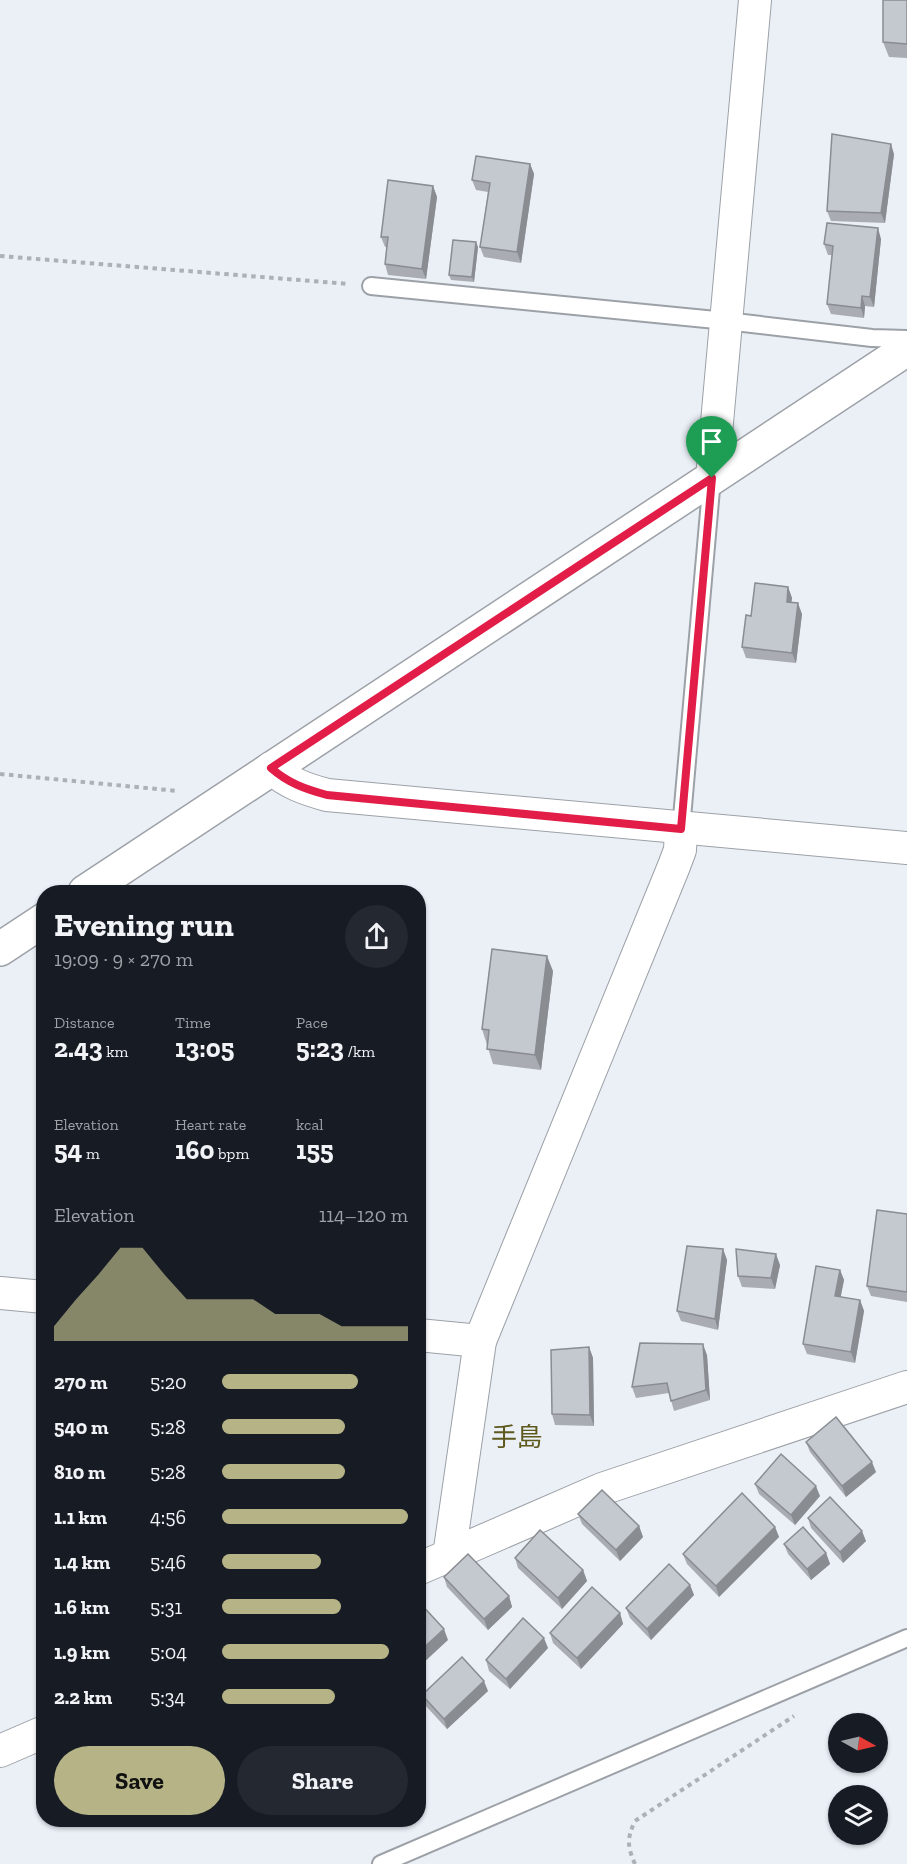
<!DOCTYPE html>
<meta charset="utf-8">
<style>
body{margin:0;font-family:"Zilla Slab","Noto Sans JP",serif;background:#242831;color:#f1f3f6;height:100vh;display:flex;flex-direction:column;font-size:22px;white-space:nowrap}
*{box-sizing:border-box;margin:0}
p{font-size:20px;color:#9ea1a6}
.icon{flex:none;width:33px;height:33px;fill:none;stroke:currentColor;stroke-width:2;stroke-linecap:round;stroke-linejoin:round}
.map{position:relative;flex:1;overflow:hidden}
.details{position:absolute;left:36px;top:885px;width:390px;height:942px;display:flex;flex-direction:column;background:#171b24;border-radius:24px;box-shadow:0 2px 4px #0004}
.details>*{flex:none}
.needle{width:39px;rotate:98deg}
.buttons{position:absolute;left:828px;top:1713px;display:grid;gap:12px}
.buttons a{display:grid;place-items:center;width:60px;height:60px;border-radius:50%;background:#171b24;box-shadow:0 2px 4px #0004;font-size:30px}
.pin{position:absolute;display:grid;place-items:center;width:51px;height:51px;color:#fff;margin:-62px -26px;border-radius:50% 50% 50% 0;rotate:-45deg;box-shadow:0 0 6px #0007}
.pin .icon{rotate:45deg}
.round{display:grid;place-items:center;flex:none;width:63px;height:63px;border-radius:32px;background:#242831}
.summary{display:flex;align-items:center;justify-content:space-between;height:102px;padding:0 18px}
h1{font-size:33px;font-weight:700;line-height:45px}
.stats{display:grid;grid-template-columns:repeat(3,1fr);gap:9px;height:102px;padding:6px 18px}
.stats div{display:grid;align-content:center}
.stats b{font-size:26px;font-weight:700}
.stats small{font-size:16px;font-weight:400}
.stats p{font-size:16px}
.chart{height:168px;padding:12px 18px}
.chart p{display:flex;justify-content:space-between}
.chart svg{width:100%;height:108px;margin-top:6px;fill:#b6b487;opacity:.7}
.primary-button{display:flex;gap:12px;margin-top:auto;padding:12px 18px}
.primary-button a{flex:1;height:69px;border-radius:36px;background:#b6b487;color:#111;font-size:24px;font-weight:700;line-height:69px;text-align:center}
.primary-button a+a{background:#242831;color:#f1f3f6}
ul{padding:0 18px;list-style:none;font-size:20px}
li{display:grid;grid-template-columns:96px 72px 1fr;align-items:center;height:45px}
li i{height:15px;border-radius:8px;background:#b6b487}
.map>svg:first-child{display:block}
.lines{fill:none;stroke-linecap:round;stroke-linejoin:round}
.service-casing{stroke:#9ca1a7;stroke-width:20}
.minor-casing{stroke:#9ca1a7;stroke-width:34}
.tertiary-casing{stroke:#9ca1a7;stroke-width:36}
.path{stroke:#adb1b6;stroke-width:4;stroke-dasharray:4.5 4.5;stroke-linecap:butt}
.service{stroke:#fff;stroke-width:16}
.minor{stroke:#fff;stroke-width:32}
.tertiary{stroke:#fff;stroke-width:33}
.wall{fill:#a9acb2}
.shaded-wall{fill:#898c91}
.building{fill:#c4c8cf;stroke:#898c91;stroke-width:1.5}
.route-casing{stroke:#fff;stroke-width:12}
.route{stroke:#e11d48;stroke-width:8}
.labels{text-anchor:middle;stroke-width:5;stroke-linejoin:round;paint-order:stroke}
.quarter-label{font-size:26px;fill:#5e591d;stroke:#ebf0f7}
</style>
<div class="map">
<svg width="907" height="1864" viewBox="0 0 907 1864">
<rect width="100%" height="100%" fill="#ebf0f7"/>
<g class="lines">
<g class="service-casing">
<g id="service">
<polyline points="371,286 726,321 872,338 907,339"/>
<polyline points="681,829 712,478"/>
<polyline points="381,1864 907,1638"/>
</g>
</g>
<g class="minor-casing">
<g id="minor">
<polyline points="712,478 755,0"/>
<path d="M271,768C288,783 305,789 327,795L907,848"/>
<polyline points="0,1293 44,1297"/>
<polyline points="418,1335 480,1341"/>
<polyline points="449,1556 480,1341 674,866 680,850 681,829"/>
<polyline points="418,1569 602,1489 907,1387"/>
<polyline points="0,1751 44,1732"/>
</g>
</g>
<g class="tertiary-casing">
<g id="tertiary">
<polyline points="85,892 907,349"/>
<polyline points="0,949 44,920"/>
</g>
</g>
<g class="path">
<polyline points="0,256 349,284"/>
<polyline points="0,774 178,791"/>
<path d="M635,1864C627,1846 627,1838 635,1821L794,1716"/>
</g>
<use href="#service" class="service"/>
<use href="#minor" class="minor"/>
<use href="#tertiary" class="tertiary"/>
</g>
<g class="wall">
<polygon points="907,0 907,58 889,57 883,42"/>
<polygon points="894,154 885,223 831,221 827,211"/>
<polygon points="530,164 534,174 521,263 484,257 480,247 488,192 476,190 472,180"/>
<polygon points="433,186 437,197 426,279 388,275 385,264 387,247 385,247 381,237"/>
<polygon points="881,239 874,307 865,306 864,318 831,314 827,304 832,255 828,255 824,244"/>
<polygon points="478,247 474,282 451,280 449,275"/>
<polygon points="788,587 792,598 791,603 802,614 796,663 746,658 742,647 751,616"/>
<polygon points="553,971 541,1070 493,1064 482,1029"/>
<polygon points="907,1214 907,1302 871,1296 867,1286"/>
<polygon points="723,1249 727,1260 718,1330 681,1321 677,1311"/>
<polygon points="780,1265 775,1289 742,1287 738,1276"/>
<polygon points="840,1270 844,1280 840,1297 860,1300 864,1311 855,1363 807,1354 803,1344"/>
<polygon points="589,1347 593,1358 594,1426 555,1425 552,1414"/>
<polygon points="707,1355 710,1400 674,1411 669,1393 636,1398 632,1387"/>
<polygon points="806,1442 876,1472 846,1497 810,1452"/>
<polygon points="755,1484 820,1496 795,1525 759,1494"/>
<polygon points="578,1514 639,1526 643,1537 620,1561 582,1524"/>
<polygon points="808,1518 866,1541 843,1563 811,1528"/>
<polygon points="775,1527 779,1537 719,1597 687,1564 683,1554"/>
<polygon points="784,1544 826,1553 830,1564 811,1580 788,1554"/>
<polygon points="515,1558 583,1570 587,1581 562,1609 518,1568"/>
<polygon points="444,1577 509,1596 512,1607 488,1630 447,1587"/>
<polygon points="690,1585 694,1595 651,1640 630,1618 626,1608"/>
<polygon points="620,1613 623,1624 581,1669 553,1643 550,1633"/>
<polygon points="548,1648 510,1689 489,1671 486,1660"/>
<polygon points="488,1691 447,1729 425,1705 422,1695"/>
</g>
<g class="shaded-wall">
<polygon points="891,144 894,154 885,223 881,213"/>
<polygon points="530,164 534,174 521,263 517,252"/>
<polygon points="433,186 437,197 426,279 422,269"/>
<polygon points="878,228 881,239 874,307 870,297"/>
<polygon points="476,242 478,247 474,282 472,277"/>
<polygon points="862,296 865,306 864,318 861,308"/>
<polygon points="788,587 792,598 790,612 787,602"/>
<polygon points="798,603 802,614 796,663 792,653"/>
<polygon points="547,956 553,971 541,1070 535,1055"/>
<polygon points="723,1249 727,1260 718,1330 715,1319"/>
<polygon points="776,1254 780,1265 775,1289 771,1278"/>
<polygon points="840,1270 844,1280 839,1306 835,1296"/>
<polygon points="860,1300 864,1311 855,1363 851,1352"/>
<polygon points="703,1344 707,1355 710,1400 706,1390"/>
<polygon points="589,1347 593,1358 594,1426 590,1415"/>
<polygon points="872,1462 876,1472 846,1497 842,1486"/>
<polygon points="816,1486 820,1496 795,1525 791,1515"/>
<polygon points="639,1526 643,1537 620,1561 616,1550"/>
<polygon points="775,1527 779,1537 719,1597 716,1586"/>
<polygon points="862,1531 866,1541 843,1563 840,1552"/>
<polygon points="826,1553 830,1564 811,1580 807,1569"/>
<polygon points="583,1570 587,1581 562,1609 558,1598"/>
<polygon points="690,1585 694,1595 651,1640 647,1629"/>
<polygon points="509,1596 512,1607 488,1630 484,1619"/>
<polygon points="620,1613 623,1624 581,1669 577,1658"/>
<polygon points="444,1629 448,1640 421,1665 418,1659 418,1653"/>
<polygon points="544,1638 548,1648 510,1689 506,1679"/>
<polygon points="484,1681 488,1691 447,1729 444,1719"/>
</g>
<g class="building">
<polygon points="883,0 907,0 907,44 883,42"/>
<polygon points="832,134 891,144 881,213 827,211"/>
<polygon points="476,156 530,164 517,252 480,247 490,183 472,180"/>
<polygon points="388,180 433,186 422,269 385,264 388,237 381,237"/>
<polygon points="827,223 878,228 870,297 862,296 861,308 827,304 833,246 824,244"/>
<polygon points="453,240 476,242 472,277 449,275"/>
<polygon points="755,583 788,587 787,602 798,603 792,653 742,647 746,615 751,616"/>
<polygon points="492,949 547,956 535,1055 487,1049 489,1030 482,1029"/>
<polygon points="877,1210 907,1214 907,1292 867,1286"/>
<polygon points="687,1246 723,1249 715,1319 677,1311"/>
<polygon points="736,1249 776,1254 771,1278 738,1276"/>
<polygon points="816,1266 840,1270 835,1296 860,1300 851,1352 803,1344"/>
<polygon points="640,1343 703,1344 706,1390 671,1401 667,1383 632,1387"/>
<polygon points="589,1347 590,1415 552,1414 551,1350"/>
<polygon points="836,1417 872,1462 842,1486 806,1442"/>
<polygon points="781,1454 816,1486 791,1515 755,1484"/>
<polygon points="602,1490 639,1526 616,1550 578,1514"/>
<polygon points="742,1493 775,1527 716,1586 683,1554"/>
<polygon points="830,1497 862,1531 840,1552 808,1518"/>
<polygon points="803,1527 826,1553 807,1569 784,1544"/>
<polygon points="540,1530 583,1570 558,1598 515,1558"/>
<polygon points="468,1554 509,1596 484,1619 444,1577"/>
<polygon points="669,1564 690,1585 647,1629 626,1608"/>
<polygon points="592,1587 620,1613 577,1658 550,1633"/>
<polygon points="418,1601 444,1629 418,1653"/>
<polygon points="523,1618 544,1638 506,1679 486,1660"/>
<polygon points="462,1657 484,1681 444,1719 422,1695"/>
</g>
<g class="lines">
<g class="route-casing">
<path id="route" d="M712,478L681,829L327,795C305,789 288,783 271,768Z"/>
</g>
<use href="#route" class="route"/>
</g>
<g class="labels">
<g class="quarter-label">
<text x="517" y="1446">手島</text>
</g>
</g>
</svg>
<div class="buttons">
<a><svg class="needle" viewBox="-14 -14 28 28"><path d="M0-13l5 13h-10z" fill="#e53935"/><path d="M0 13l5-13h-10z" fill="#9ea1a6"/></svg></a>
<a><svg class="icon" aria-label="layers" viewBox="0 0 24 24"><path d="M12 4l9 5-9 5-9-5zM3 14l9 5 9-5"/></svg></a>
</div>
<div class="pin" style="left:712px;top:478px;background:#1e9e55"><svg class="icon" aria-label="arrive" viewBox="0 0 24 24"><path d="M6 21V4h12l-3 4 3 4H6"/></svg></div>
<section class="details">
<div class="summary"><div><h1>Evening run</h1><p>19:09 · 9 × 270 m</p></div><a class="round"><svg class="icon" aria-label="share" viewBox="0 0 24 24"><path d="M12 15V3M7 8l5-5 5 5M5 13v7h14v-7"/></svg></a></div>
<div class="stats">
<div><p>Distance</p><b>2.43<small> km</small></b></div>
<div><p>Time</p><b>13:05</b></div>
<div><p>Pace</p><b>5:23<small> /km</small></b></div>
</div>
<div class="stats">
<div><p>Elevation</p><b>54<small> m</small></b></div>
<div><p>Heart rate</p><b>160<small> bpm</small></b></div>
<div><p>kcal</p><b>155</b></div>
</div>
<div class="chart"><p><span>Elevation</span>114–120 m</p>
<svg viewBox="0 0 160 44" preserveAspectRatio="none"><path d="M0 44V38L10 27L20 17L30 6L40 6L50 17L60 27L70 27L80 27L90 27L100 33L110 33L120 33L130 38L140 38L150 38L160 38V44z"/></svg>
</div>
<ul>
<li><b>270 m</b>5:20<i style="width:73%"></i></li>
<li><b>540 m</b>5:28<i style="width:66%"></i></li>
<li><b>810 m</b>5:28<i style="width:66%"></i></li>
<li><b>1.1 km</b>4:56<i style="width:100%"></i></li>
<li><b>1.4 km</b>5:46<i style="width:53%"></i></li>
<li><b>1.6 km</b>5:31<i style="width:64%"></i></li>
<li><b>1.9 km</b>5:04<i style="width:90%"></i></li>
<li><b>2.2 km</b>5:34<i style="width:61%"></i></li>
</ul>
<div class="primary-button"><a>Save</a><a>Share</a></div>
</section>
</div>
